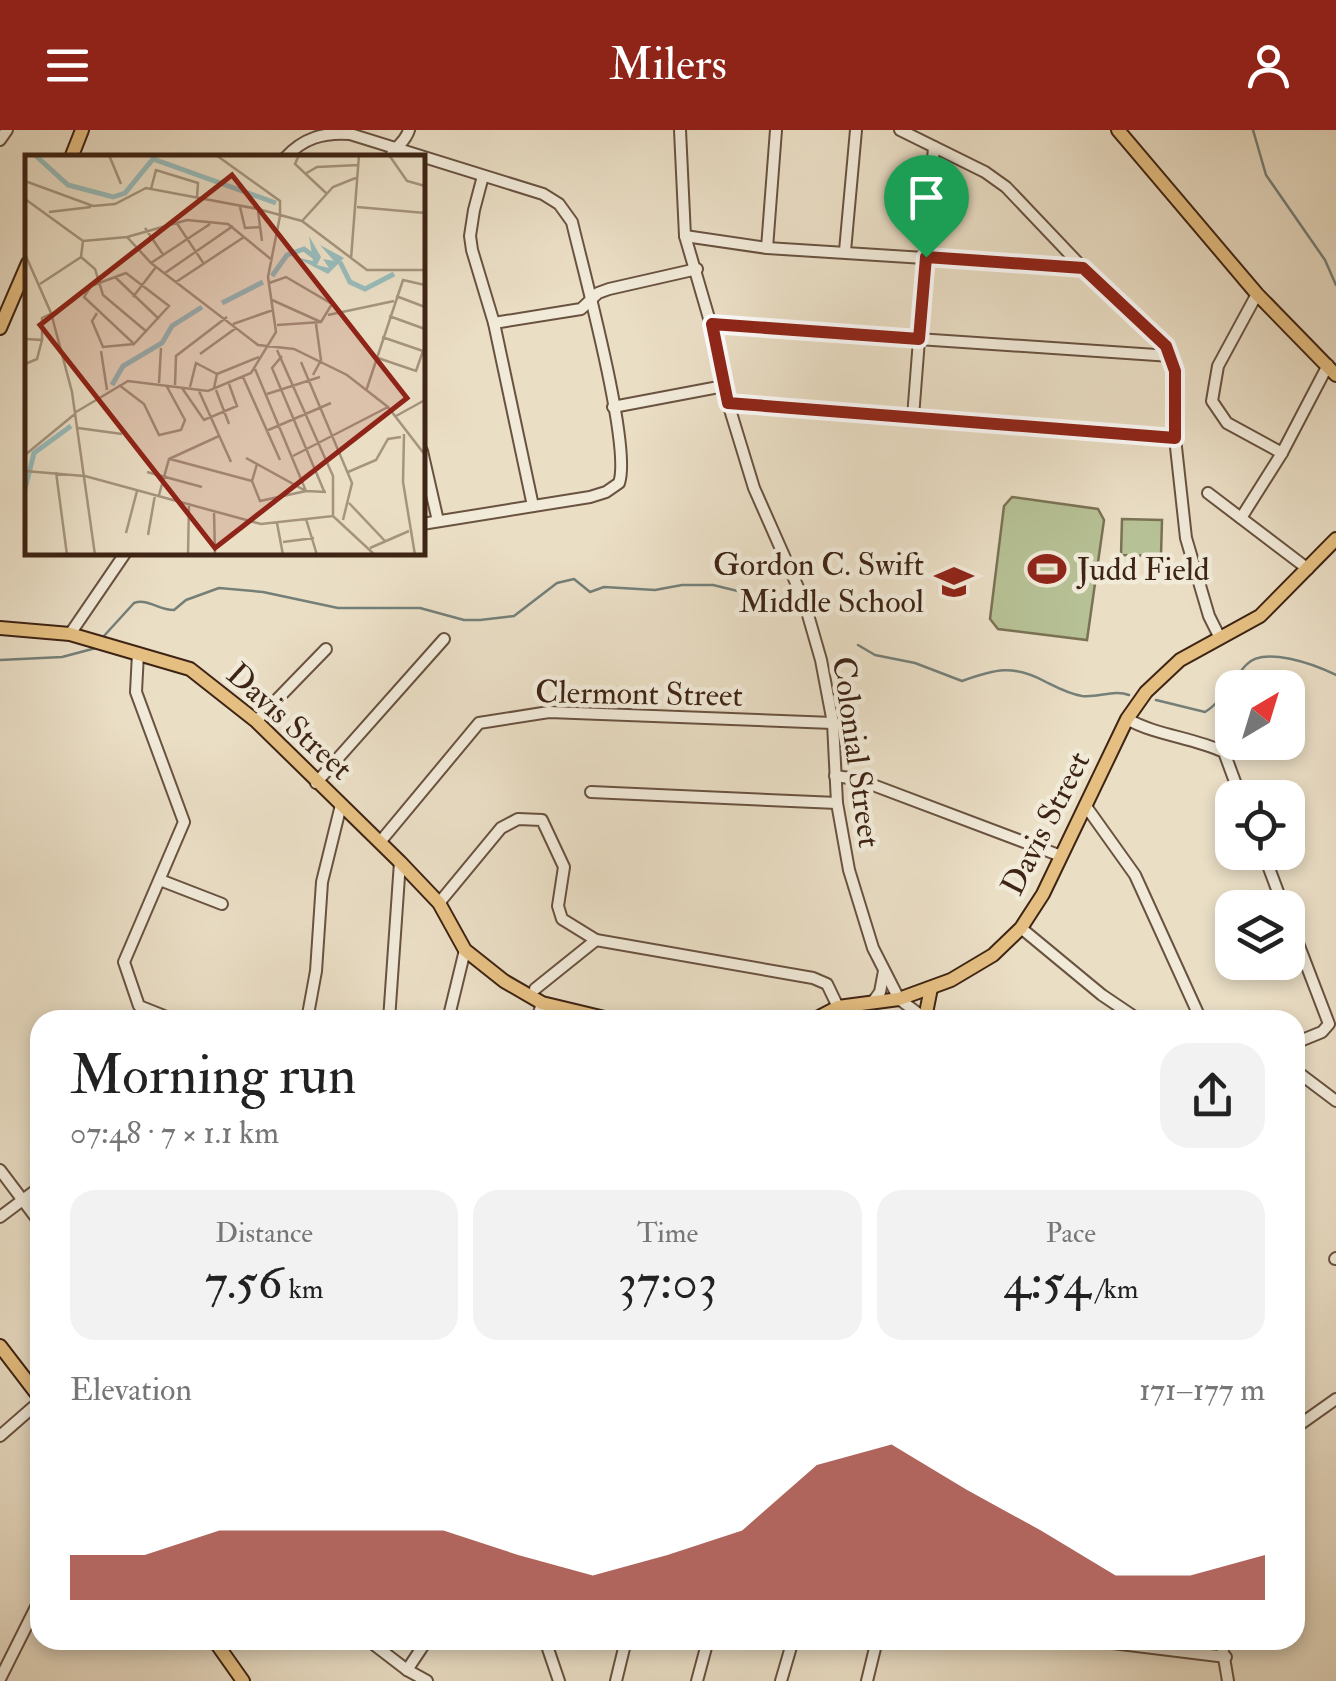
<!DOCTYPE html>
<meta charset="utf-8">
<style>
body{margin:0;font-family:"IM FELL Double Pica",serif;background:#f2f2f2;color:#222;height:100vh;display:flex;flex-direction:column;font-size:38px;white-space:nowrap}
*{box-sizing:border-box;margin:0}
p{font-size:32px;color:#767676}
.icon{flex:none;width:55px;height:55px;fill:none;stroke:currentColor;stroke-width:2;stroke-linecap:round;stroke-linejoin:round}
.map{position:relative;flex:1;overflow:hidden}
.drawer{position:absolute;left:30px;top:880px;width:1275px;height:640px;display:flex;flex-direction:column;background:#fff;border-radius:30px;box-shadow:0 5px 15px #0003}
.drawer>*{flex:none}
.needle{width:65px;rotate:38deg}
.buttons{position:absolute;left:1215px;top:540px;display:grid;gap:20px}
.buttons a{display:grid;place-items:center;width:90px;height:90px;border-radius:20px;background:#fff;box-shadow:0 5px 15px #0003;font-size:50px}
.pin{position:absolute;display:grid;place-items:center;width:85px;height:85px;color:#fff;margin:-102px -42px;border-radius:50% 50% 50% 0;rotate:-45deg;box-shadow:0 0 10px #0007}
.pin .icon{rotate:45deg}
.round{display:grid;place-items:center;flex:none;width:105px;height:105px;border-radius:30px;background:#f2f2f2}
.summary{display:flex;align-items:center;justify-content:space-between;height:170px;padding:0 40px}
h1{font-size:55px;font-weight:600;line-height:75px}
.stats{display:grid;grid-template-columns:repeat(3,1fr);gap:15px;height:170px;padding:10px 40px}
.stats div{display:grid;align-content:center;border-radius:25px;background:#f2f2f2;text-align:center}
.stats b{font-size:50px;font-weight:600}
.stats small{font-size:28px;font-weight:400}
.stats p{font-size:28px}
.chart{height:280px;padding:20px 40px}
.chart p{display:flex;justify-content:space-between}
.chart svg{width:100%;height:180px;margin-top:10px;fill:#8f2418;opacity:.7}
header{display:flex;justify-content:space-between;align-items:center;height:130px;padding:0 40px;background:#8f2418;color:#fff;font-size:45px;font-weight:600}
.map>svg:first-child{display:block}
.green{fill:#b6c195;stroke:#7a7254;stroke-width:2.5}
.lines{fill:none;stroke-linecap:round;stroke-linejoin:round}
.stream{stroke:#747f78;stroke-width:2.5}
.minor-casing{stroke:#695240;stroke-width:14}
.major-casing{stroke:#3e2414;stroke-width:16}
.minor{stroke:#f1ead9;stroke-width:10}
.major{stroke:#e5bf82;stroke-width:12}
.route-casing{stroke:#fff;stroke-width:20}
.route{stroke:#8f2418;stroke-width:12}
.labels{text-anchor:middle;stroke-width:9;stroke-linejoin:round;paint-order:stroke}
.poi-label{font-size:32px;fill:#3e2414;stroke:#f1ead9;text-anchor:end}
.street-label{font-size:32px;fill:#3e2414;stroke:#f1ead9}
.inset-river{fill:none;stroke:#98bbba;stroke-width:5}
.inset-road{fill:none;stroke:#a5947e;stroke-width:2.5}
.view{fill:#8f2418;fill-opacity:0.15;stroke:#8f2418;stroke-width:5}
.inset-edge{fill:none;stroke:#3e2414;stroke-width:5}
</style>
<header><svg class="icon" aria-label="menu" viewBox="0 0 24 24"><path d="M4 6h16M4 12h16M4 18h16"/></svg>Milers<svg class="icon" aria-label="person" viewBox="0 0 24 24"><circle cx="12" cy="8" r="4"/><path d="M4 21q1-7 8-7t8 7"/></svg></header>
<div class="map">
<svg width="1336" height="1551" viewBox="0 0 1336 1551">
<rect width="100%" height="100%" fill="#eadec5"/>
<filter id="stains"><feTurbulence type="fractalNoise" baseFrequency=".002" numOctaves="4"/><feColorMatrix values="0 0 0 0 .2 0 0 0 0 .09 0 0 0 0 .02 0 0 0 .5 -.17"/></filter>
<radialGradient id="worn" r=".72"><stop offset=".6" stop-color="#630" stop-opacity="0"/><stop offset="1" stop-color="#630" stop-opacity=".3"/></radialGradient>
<g class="green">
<polygon points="1012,367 1098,379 1104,390 1087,510 998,499 990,489 1004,376"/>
<polygon points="1122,389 1162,390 1161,426 1121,425"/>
</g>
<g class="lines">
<g class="stream">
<polyline points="1253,0 1266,45 1325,130 1336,155"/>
<path d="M103,507L134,473C148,468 158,480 174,480L186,470L219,458L263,462L338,478H420L464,490H480L514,486L557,453L574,449L590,462L604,457L655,460L682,455H713L750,464L777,476L798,474"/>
<path d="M858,515L875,525L915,533L962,551C995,539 1013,534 1046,552C1058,558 1069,564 1082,566C1099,568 1114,559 1129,565"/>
<polyline points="0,530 62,527 96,518"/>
<path d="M1156,570L1205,582C1223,571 1232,550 1246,535C1263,515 1316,535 1336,545"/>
</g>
<g class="minor-casing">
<g id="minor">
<polyline points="680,0 685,106 711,195 728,273 754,358 804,471 821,530 833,593 837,673 849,740 873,818 899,869 927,890"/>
<polyline points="900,0 985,42 1006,57 1083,138 1166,217 1175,241 1175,308 1186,408 1209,486 1220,508"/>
<polyline points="0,10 7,0"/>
<path d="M285,28C303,8 324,2 350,4L543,64L559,74L572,92C583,139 632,317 619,353L606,362L590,367L422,394"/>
<path d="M390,28C396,15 405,13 409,0"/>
<polyline points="483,46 474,80 470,106 472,120 494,193 533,376"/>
<polyline points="685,106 767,118 1082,138"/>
<polyline points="767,118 776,0"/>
<polyline points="845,121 856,0"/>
<polyline points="1257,164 1218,236 1212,271 1227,293 1282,323"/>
<polyline points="494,193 581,179 598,163 609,159 697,139"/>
<polyline points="711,195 1171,226"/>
<polyline points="728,273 1175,308"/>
<polyline points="613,277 724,256"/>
<polyline points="913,287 934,17"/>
<polyline points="422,321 438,391"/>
<polyline points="1208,363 1308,439"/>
<polyline points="1241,388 1282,323 1328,235"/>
<polyline points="70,504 126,422"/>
<polyline points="138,523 136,562 184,692 124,832 139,876 174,890"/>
<path d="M1127,589C1158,606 1192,607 1224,622L1241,668"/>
<polyline points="256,591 326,519"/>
<polyline points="835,646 857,649 1061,726"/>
<polyline points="316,653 444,509"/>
<polyline points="591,662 837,673"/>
<polyline points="1085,675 1135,745 1201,890"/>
<polyline points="380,712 479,593 549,582 833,593"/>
<polyline points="1263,722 1284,778"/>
<polyline points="160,750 222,774"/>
<polyline points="439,773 501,698 518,689 542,690 564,737 558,776 562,789 596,810 813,848 827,854 838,877"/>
<polyline points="1288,787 1329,894 1322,902 1295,913"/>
<polyline points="1021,798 1102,865 1139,890"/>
<polyline points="535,859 596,810"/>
<polyline points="872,873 880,862 884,841"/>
<polyline points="307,890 316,841 322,752 341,675"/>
<polyline points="389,890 400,732"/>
<polyline points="448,890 465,820"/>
<polyline points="537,890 542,873"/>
<polyline points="1295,940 1336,971"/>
<polyline points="0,1040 40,1093"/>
<polyline points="0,1087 40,1057"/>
<polyline points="1335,1129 1336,1128"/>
<polyline points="1295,1298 1336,1269"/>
<polyline points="0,1306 40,1271"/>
<polyline points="368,1510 407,1540 427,1551"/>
<polyline points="545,1510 559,1551"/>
<polyline points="1088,1510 1226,1527"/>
<polyline points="1221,1510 1228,1551"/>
<polyline points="407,1540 427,1510"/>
<polyline points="0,1549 40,1469"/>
<polyline points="616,1551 626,1510"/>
<polyline points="697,1551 708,1510"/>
<polyline points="781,1551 793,1510"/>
<polyline points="867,1551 877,1510"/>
</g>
</g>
<g class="major-casing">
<g id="major">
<polyline points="1118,0 1257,164 1336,245"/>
<polyline points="71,28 82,0"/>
<polyline points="0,198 28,133"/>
<polyline points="0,498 70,504 190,539 256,591 400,732 439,773 465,820 504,851 542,873 613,890"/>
<polyline points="925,888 931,858"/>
<polyline points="813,890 838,877 899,869 951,850 993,825 1021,798 1043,764 1127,589 1146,562 1180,530 1260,486 1336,409"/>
<polyline points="0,1216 40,1268"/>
<polyline points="214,1510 243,1551"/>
</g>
</g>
<use href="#minor" class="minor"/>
<use href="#major" class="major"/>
</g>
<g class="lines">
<g class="route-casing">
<polygon id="route" points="926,127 1083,138 1166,216 1175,241 1175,308 728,273 712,194 919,209"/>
</g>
<use href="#route" class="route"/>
</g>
<defs>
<g id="stadium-bare" transform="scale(3)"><path d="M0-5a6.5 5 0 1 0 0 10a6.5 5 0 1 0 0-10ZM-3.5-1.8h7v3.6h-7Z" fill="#8f2418" stroke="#f1ead9" stroke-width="2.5" paint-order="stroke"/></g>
<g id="school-bare" transform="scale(3)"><path d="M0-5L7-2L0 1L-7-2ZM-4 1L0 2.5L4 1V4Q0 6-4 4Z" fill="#8f2418" stroke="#f1ead9" stroke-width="2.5" paint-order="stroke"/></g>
</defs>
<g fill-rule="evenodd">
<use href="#stadium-bare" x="1047" y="439"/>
<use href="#school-bare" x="954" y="452"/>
</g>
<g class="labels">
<g class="poi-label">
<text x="924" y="445">Gordon C. Swift<tspan x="924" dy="37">Middle School</tspan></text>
<text x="1077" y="450" text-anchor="start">Judd Field</text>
</g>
<g class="street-label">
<text transform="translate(639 563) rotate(1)" y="11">Clermont Street</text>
<text transform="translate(290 591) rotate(42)" y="11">Davis Street</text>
<text transform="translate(857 622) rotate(82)" y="11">Colonial Street</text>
<text transform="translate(1045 693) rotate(-63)" y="11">Davis Street</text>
</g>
</g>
<g transform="translate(25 25)">
<rect width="400" height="400" fill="#eadec5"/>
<path d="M284,81L296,102L292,110L304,113L298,104L309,106L295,90L319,103L303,119L270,102L288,106Z" fill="#98bbba"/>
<path class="inset-river" d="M10,0L43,30L88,42L100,38L128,4L251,48M315,107L325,127L340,134L369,119M247,121L262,100L279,94L291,103M197,148L238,127M87,230L98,211L137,188L147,171L177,152M0,334L9,298L46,271"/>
<path class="inset-road" d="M84,0L96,29M191,0L255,46V60M274,0L270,9L301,38M364,0L382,26L400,31M280,19L292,12L334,10M0,26L68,51L90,49L121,33L233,54L277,66L342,115H400M126,34L131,15L173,28L172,42M0,44L58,86M215,52L220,73L236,72M332,52L400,58M233,56L237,86M24,57L66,52M278,65L308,32L333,22M151,67L179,109M120,73L139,101M102,82L162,65L203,69L247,105M58,86L102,82L126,108L233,190L269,194L322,220L363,252L400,300M0,99L26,158L47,237L70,400M56,102L70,114L78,140L122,177M326,104L334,0M126,108L185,69M101,118L144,151L109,189L59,142L66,131ZM140,118L208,71M90,122L134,164M151,127L219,82M244,128L261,122L307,149L296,167L252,170M15,129L56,102L58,86M371,141L400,152M108,142L131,112M247,145L296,167M72,158L67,166L78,192L109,189M303,160L369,146M364,161L400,174M208,169L248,155M357,182L398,196M0,184L17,185L12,204L0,209M17,185V163L25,159M252,195L308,321V361M76,196L82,235M175,199L211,173M257,201L247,213L299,336M350,202L391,216L398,196M276,207L327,328L318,365M230,214L281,336L235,346L227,326L232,309M288,220L296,205L291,169M218,222L255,305M134,228L136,193M94,230L119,249L134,280L156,275L160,265L141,230M150,230L151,201L202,162M165,232L171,208L192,219M157,233L179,265L212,251L204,229M189,233L192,219L234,202M191,235L204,269M174,236L206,307M341,236L378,125L400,130M242,239L295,222M51,257L103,226L183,236L226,218L251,177L243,122L255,61M371,261L400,245M53,273L97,279M241,276L306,248M379,279L378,327L390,400M0,300L51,258M268,301L363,252M221,303L281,336L301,337M145,304L227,326M0,316L59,321M31,317L42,400M122,317L177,332M323,317L351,305L363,284L376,282M60,321L236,369L308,361L350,400M134,340L144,304L194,281M324,348L360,386M189,356L190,400M281,364L292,400M252,368L258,400M101,378L112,336M123,380L130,340M258,387L289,383M345,393L384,376M163,400L164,348"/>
<path class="view" d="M207,20L382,243L190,393L15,170Z"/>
<rect width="400" height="400" class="inset-edge"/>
</g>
<rect width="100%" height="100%" filter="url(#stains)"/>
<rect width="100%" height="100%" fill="url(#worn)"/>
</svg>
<div class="buttons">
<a><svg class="needle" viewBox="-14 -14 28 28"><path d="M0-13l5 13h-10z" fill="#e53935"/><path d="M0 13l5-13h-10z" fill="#767676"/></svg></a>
<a><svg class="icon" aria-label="locate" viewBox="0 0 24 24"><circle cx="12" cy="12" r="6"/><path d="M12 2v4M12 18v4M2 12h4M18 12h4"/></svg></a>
<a><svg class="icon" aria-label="layers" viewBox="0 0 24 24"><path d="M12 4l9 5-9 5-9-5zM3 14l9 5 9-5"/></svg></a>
</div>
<div class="pin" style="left:926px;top:127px;background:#1e9e55"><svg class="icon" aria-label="arrive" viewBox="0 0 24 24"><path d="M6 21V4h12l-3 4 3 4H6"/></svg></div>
<section class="drawer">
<div class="summary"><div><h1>Morning run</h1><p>07:48 · 7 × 1.1 km</p></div><a class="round"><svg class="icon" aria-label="share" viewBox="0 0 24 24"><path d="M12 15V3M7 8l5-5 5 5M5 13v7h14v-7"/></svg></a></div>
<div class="stats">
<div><p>Distance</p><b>7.56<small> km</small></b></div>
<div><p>Time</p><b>37:03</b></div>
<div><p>Pace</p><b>4:54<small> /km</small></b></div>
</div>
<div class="chart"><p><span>Elevation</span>171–177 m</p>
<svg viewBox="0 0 160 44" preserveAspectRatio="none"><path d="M0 44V33L10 33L20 27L30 27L40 27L50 27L60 33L70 38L80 33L90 27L100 11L110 6L120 17L130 27L140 38L150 38L160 33V44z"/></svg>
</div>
</section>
</div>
